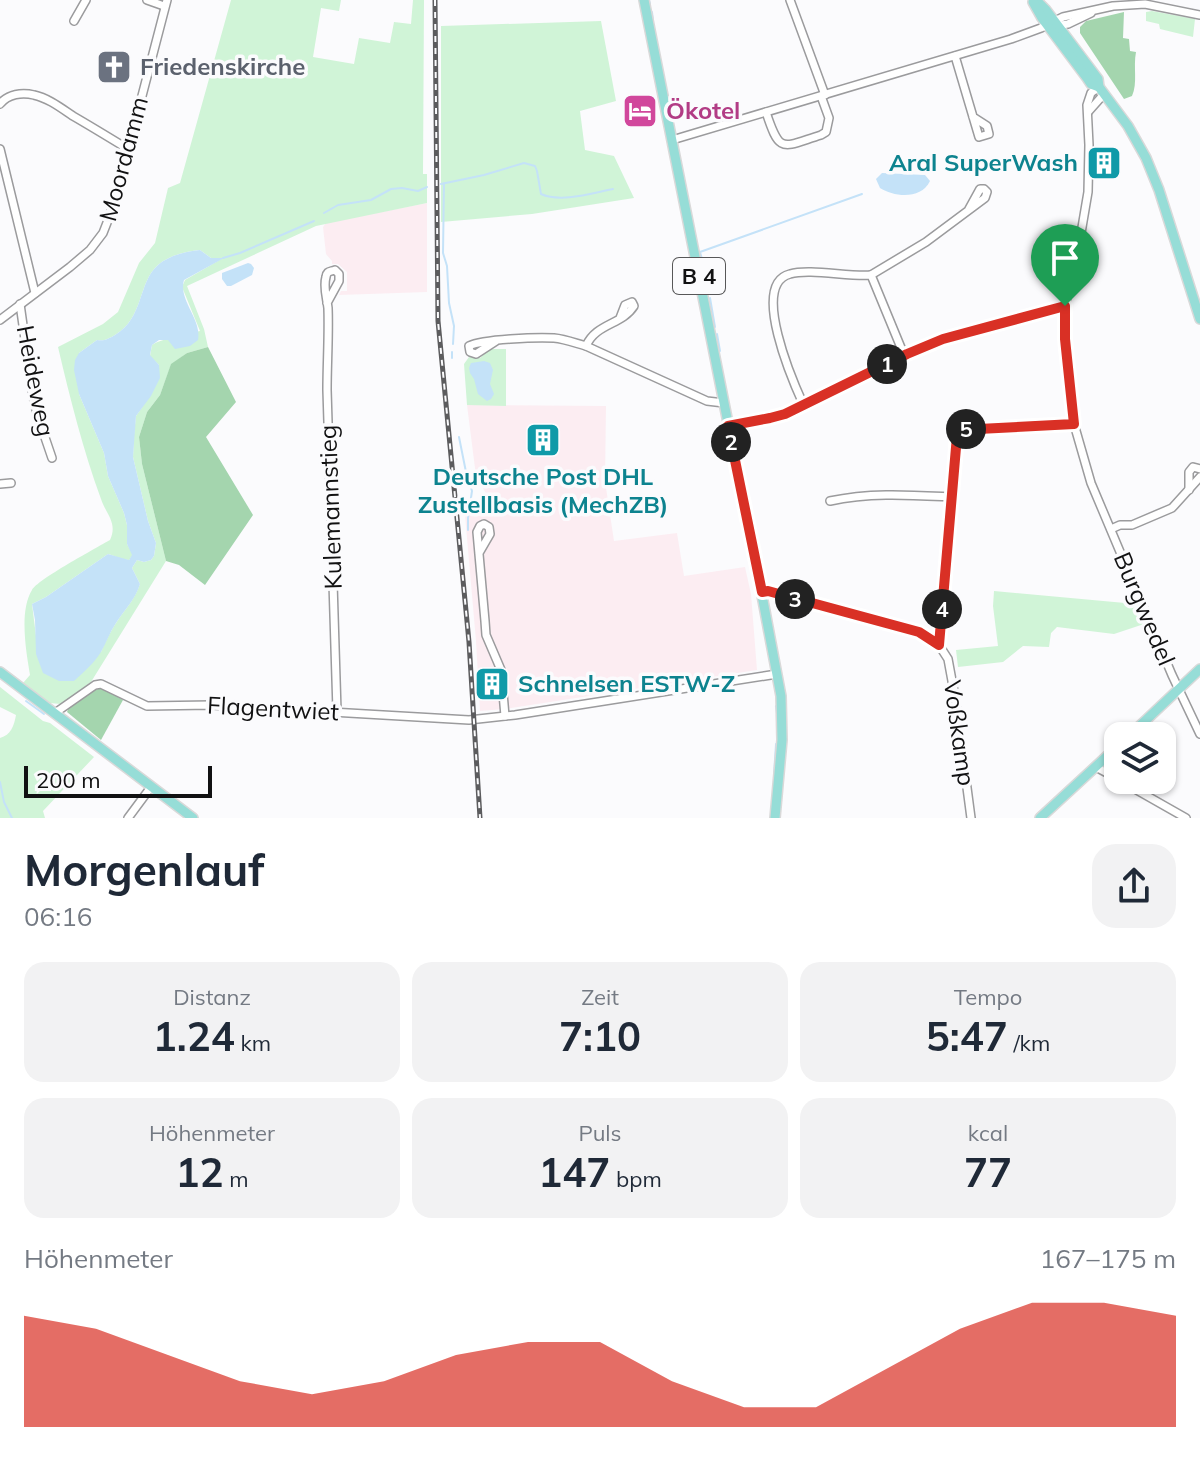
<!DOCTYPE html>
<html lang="de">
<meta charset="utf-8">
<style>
body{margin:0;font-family:Mulish,sans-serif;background:#f2f2f3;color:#1f2937;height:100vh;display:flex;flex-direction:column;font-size:30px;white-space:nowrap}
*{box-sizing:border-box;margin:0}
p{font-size:26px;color:#747a83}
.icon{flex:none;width:44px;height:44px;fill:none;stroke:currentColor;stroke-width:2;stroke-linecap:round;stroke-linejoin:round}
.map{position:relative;height:818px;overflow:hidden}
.sheet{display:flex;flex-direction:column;background:#fff;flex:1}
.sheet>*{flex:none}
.tools{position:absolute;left:1104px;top:722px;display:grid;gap:16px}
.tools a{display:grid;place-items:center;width:72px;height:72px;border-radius:16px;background:#fff;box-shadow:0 2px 6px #0004;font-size:40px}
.scale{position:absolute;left:24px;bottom:20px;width:188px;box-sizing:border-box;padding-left:8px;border:4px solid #111112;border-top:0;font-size:22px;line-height:28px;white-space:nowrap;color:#111112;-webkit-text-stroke:6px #fbfbfd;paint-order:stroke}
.pin{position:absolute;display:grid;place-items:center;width:68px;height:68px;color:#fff;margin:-82px -34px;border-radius:50% 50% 50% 0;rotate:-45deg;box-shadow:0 0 8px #0007}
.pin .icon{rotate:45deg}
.km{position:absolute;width:40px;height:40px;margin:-20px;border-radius:50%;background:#222;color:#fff;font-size:22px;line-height:40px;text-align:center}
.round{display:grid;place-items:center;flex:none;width:84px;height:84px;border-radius:24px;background:#f2f2f3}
.overview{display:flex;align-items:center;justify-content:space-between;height:136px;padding:0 24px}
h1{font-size:44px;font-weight:700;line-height:60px}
.figures{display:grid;grid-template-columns:repeat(3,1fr);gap:12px;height:136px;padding:8px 24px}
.figures div{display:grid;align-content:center;border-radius:20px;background:#f2f2f3;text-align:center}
.figures b{font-size:40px;font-weight:700}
.figures small{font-size:22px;font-weight:400}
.figures p{font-size:22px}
.chart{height:224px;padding:16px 24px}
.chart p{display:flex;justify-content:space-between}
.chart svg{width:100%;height:144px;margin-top:8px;fill:#d93025;opacity:.7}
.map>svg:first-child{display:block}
.commercial{fill:#fcedf2}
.green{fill:#d0f4d7;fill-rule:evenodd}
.forest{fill:#a4d5ae}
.water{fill:#c4e2f8}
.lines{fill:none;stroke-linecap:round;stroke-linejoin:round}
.stream{stroke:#c4e2f8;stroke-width:2}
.minor-casing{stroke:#9b9b9d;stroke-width:10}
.major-casing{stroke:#d9d9d9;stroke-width:12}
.minor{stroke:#fff;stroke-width:7}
.major{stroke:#96ddd7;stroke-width:9}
.rail-casing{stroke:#5c5c5e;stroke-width:5}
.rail{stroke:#fbfbfd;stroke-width:2;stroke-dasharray:6;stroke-linecap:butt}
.route-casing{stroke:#fff;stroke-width:16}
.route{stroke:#d93025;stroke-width:10}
.labels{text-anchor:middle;stroke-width:7;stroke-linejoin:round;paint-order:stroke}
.shield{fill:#fbfbfd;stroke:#575758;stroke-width:2}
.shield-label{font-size:22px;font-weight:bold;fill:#111112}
.worship-label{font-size:24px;font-weight:bold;fill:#5b616d;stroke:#fbfbfd;text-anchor:start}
.hotel-label{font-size:24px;font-weight:bold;fill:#b23c85;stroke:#fbfbfd;text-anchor:start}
.street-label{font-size:24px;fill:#111112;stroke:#fbfbfd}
.culture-label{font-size:24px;font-weight:bold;fill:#0d838f;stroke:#fbfbfd;text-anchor:end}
</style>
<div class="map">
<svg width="1200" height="818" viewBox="0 0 1200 818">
<rect width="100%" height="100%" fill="#fbfbfd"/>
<g class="commercial">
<polygon points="427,203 427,292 339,295 341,291 347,291 347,272 338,264 332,264 332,261 326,254 323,227 326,223"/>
<polygon points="467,405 606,406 605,481 614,541 677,533 684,576 745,567 751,594 757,670 504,709 480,711 476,641 465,515 488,514 488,497 476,476"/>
</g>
<g class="green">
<path d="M231,0H341L339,11L321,8L313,57L354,64L359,38L390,43L394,22L411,24L413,0H424L423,174H427V203L316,226L187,286L204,329L208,347L187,353L171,365L160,395L147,412L139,437L142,464L166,561L91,682L61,704L49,703L23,683L30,675C26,651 19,611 32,590C37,580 96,548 110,540C118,523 106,514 101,499C83,450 70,398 58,347L103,324L118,312L139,263L155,243L168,188L180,183ZM200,250L211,258H223L185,280L182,287L200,331C188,334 160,339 152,345L150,356L159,365L143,406L136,416L134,434L133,457L148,521L156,543L154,556L151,560L144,562L137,560L132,568L140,584C135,598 128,606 120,617C112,628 106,640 101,652L36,636L32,604L46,597L108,554C115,556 122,560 129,560L133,555L127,544V525L124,513L108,476L104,453L79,394V353L97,340C105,341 108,339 115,335C144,318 138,282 158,265C168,256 186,251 200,250Z"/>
<polygon points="1152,11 1195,19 1193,37 1160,29 1159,24 1146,21 1146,12"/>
<polygon points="601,21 616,101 580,111 585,150 614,156 634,198 532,214 441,222 441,26"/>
<polygon points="490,349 506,349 506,406 467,405 464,364 469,357 480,358"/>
<polygon points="994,591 1136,604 1144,624 1114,634 1057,627 1051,633 1049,647 1023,646 1003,662 958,667 956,650 998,646 993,606"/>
<path d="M0,687L43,721L50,723L94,757L43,811L45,818H0V738C11,735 14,726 16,715L0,707Z"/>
</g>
<g class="forest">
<path d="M1124,12L1123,38L1129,39L1130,51L1136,52C1133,67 1138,83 1132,96L1124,99L1080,33V27L1086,21Z"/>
<polygon points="208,347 236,402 206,437 253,515 205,585 179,565 166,561 142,464 139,437 147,412 160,395 171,364 187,353"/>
<polygon points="103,688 123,700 101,740 67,712 69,707 94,690"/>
</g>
<g class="water">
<path d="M882,173L925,175L930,181C921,200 894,197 880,188L876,179Z"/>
<path d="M200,250L211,258H224L184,280C178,300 202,319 198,340L190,346L175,349L168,340H159L152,345L150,355L159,365L160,378L151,396L136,416L133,457L148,521L156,543L154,556L151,560L144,562L137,560L132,568L140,584C135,600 125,609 116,623C110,632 106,643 101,652C94,663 84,672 74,681H59L43,673L36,654L35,620L32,604L46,597L108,554L129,560L132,555L127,544V525L124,513L108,476L104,453L79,394L74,370L75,360L79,353L97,340C105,341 108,339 115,335C144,318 138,282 158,265C168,256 186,251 200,250Z"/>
<polygon points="248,263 251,264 254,268 252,275 231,286 227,286 222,279 222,273"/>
<polygon points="484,361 490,363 493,370 490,384 494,394 491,399 487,401 478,394 474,379 470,373 469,368 471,363"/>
</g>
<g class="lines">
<g class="stream">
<polyline points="649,0 650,4"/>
<polyline points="652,12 653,20"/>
<polyline points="444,183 443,253 447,266 449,303 454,326 453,344"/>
<path d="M441,184L484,175L524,163L535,166L537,171L541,194C561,203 592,193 613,189"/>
<polyline points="324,213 338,205 371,200 391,189 402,188 418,191 427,187"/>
<polyline points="223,258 240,253 314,221"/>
<polyline points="702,259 700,252 862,194"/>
<polyline points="702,262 708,290"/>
<polyline points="710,298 715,327"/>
<polyline points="717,334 720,351"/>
<polyline points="452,358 452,352"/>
<polyline points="459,437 466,472 472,491 468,518 468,530"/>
<polyline points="26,701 44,714"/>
<polyline points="776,706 777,713"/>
<polyline points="777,736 777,718"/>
<polyline points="774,775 776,744"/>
<polyline points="0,782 4,802 12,818"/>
</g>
<g class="minor-casing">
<g id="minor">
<polyline points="147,0 164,6"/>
<polyline points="790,0 825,95"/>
<polyline points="74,21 86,0"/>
<polyline points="1054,26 1068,24 1091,13"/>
<polyline points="955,56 979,137 989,134 987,126 973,117"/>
<polyline points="1099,87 1091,93 1087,105 1089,145 1088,192 1080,239 1065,306 1065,339 1074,424 1091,483 1172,675 1200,734"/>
<path d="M0,104C8,94 22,92 34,95C48,98 61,108 73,116C92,127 110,138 128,149"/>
<path d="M766,112C780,155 782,147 821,135L826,132L829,118L821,96"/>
<polyline points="1088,112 1104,94"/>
<polyline points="672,140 1011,39 1041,28 1063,17 1113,6 1145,4 1200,15"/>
<polyline points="0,149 35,293"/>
<polyline points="871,275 926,242 985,198 987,192 984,189 980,189 969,209"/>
<path d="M327,303L339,281V274L335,270C329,272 327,271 326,277C323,287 327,299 328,308C329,336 327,363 327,390L337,711"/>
<polyline points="20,304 33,396 37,414 52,458"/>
<polyline points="0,320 70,267 90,250 103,233 110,215 119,184 167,0"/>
<path d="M496,341L476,354L470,352L469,346C483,339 537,337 554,338C565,339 575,343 586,346L707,401L724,403"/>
<path d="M586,346C596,323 622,325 634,306L632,302L625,305L620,318"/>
<path d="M804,406C793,382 750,284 790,274C809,268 849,277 871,275L904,355"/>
<polyline points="728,426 770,418 785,414 904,355 943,339 1065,306"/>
<polyline points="0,484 11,483"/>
<polyline points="1189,490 1189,472 1193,467 1200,469"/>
<path d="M830,501C871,492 911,495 952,497"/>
<polyline points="1111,529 1120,525 1132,525 1172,508 1200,477"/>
<polyline points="479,553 490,534 489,527 484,524 480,526 477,532 485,621 486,635 501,670 505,716"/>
<polyline points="762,592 768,591 919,632 939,645 948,659 955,697 971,818"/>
<polyline points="939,645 957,436 959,430 1074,424"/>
<polyline points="55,713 95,685 101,684 147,706 211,705 469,720 515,715 777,674"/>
<polyline points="1096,767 1118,779"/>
<polyline points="1119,780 1186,818"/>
<polyline points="128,818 151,787"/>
</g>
</g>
<g class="major-casing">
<g id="major">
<polyline points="644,0 758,574 781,696 782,740 775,818"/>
<polyline points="1036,0 1046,10 1098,79 1099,87 1128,126 1146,158 1159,190 1200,319"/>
<polyline points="1033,2 1042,18 1087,78 1091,84 1099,87"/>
<polyline points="0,672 193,818"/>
<polyline points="1129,736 1200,669"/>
<polyline points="1040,818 1118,746"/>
</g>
</g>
<use href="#minor" class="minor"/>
<use href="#major" class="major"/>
<g class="rail-casing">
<polyline id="rail" points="435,0 438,321 469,642 480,818"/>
</g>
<use href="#rail" class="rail"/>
</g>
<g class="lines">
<g class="route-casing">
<polygon id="route" points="1065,306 1065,339 1074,424 959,430 957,436 939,645 919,632 768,591 762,592 728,426 770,418 785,414 907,354 943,339"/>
</g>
<use href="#route" class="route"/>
</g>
<defs>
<g id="church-square" transform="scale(1.8)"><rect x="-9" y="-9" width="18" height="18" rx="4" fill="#6b7280" stroke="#fbfbfd"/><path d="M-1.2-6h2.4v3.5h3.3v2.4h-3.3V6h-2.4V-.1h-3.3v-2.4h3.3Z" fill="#fff"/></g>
<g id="hotel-square" transform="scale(1.8)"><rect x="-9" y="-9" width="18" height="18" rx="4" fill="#d1479c" stroke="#fbfbfd"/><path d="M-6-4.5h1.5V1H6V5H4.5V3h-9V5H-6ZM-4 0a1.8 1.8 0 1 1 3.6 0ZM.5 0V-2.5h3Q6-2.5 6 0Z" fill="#fff"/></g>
<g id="building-square" transform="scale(1.8)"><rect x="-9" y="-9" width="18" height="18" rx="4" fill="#0f9aa8" stroke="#fbfbfd"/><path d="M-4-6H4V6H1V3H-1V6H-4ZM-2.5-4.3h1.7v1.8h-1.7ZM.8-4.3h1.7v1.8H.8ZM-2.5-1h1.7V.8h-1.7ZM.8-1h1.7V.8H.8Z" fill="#fff"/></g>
</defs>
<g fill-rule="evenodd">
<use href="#church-square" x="114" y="67"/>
<use href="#hotel-square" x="640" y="111"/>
<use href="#building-square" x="1104" y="163"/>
<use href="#building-square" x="543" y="440"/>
<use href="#building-square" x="492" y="684"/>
</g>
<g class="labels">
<rect class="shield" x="673" y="258" width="52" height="36" rx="6"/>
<g class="shield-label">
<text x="699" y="284">B 4</text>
</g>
<g class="worship-label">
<text x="140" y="75">Friedenskirche</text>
</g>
<g class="hotel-label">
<text x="666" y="119">Ökotel</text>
</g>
<g class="street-label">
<text transform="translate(124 159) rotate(-75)" y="8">Moordamm</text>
<text transform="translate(35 381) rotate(79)" y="8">Heideweg</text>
<text transform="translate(331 507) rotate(-92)" y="8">Kulemannstieg</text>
<text transform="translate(1144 609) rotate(67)" y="8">Burgwedel</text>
<text transform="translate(273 709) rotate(3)" y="8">Flagentwiet</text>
<text transform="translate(959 733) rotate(82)" y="8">Voßkamp</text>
</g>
<g class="culture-label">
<text x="1078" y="171">Aral SuperWash</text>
<text x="543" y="485" text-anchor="middle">Deutsche Post DHL<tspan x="543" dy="28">Zustellbasis (MechZB)</tspan></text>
<text x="518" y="692" text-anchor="start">Schnelsen ESTW-Z</text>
</g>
</g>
</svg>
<div class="tools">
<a><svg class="icon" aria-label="layers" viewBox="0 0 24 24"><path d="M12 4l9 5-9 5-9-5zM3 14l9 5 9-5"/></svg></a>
</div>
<div class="scale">200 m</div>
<div class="pin" style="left:1065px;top:306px;background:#1e9e55"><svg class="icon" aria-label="arrive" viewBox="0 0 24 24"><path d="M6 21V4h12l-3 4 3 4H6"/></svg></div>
<b class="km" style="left:887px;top:364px">1</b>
<b class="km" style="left:731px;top:442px">2</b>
<b class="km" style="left:795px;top:599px">3</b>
<b class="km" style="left:942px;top:609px">4</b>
<b class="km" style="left:966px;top:429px">5</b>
</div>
<section class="sheet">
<div class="overview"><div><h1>Morgenlauf</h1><p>06:16</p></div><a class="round"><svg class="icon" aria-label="share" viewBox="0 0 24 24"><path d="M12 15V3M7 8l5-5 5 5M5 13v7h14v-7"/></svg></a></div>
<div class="figures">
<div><p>Distanz</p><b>1.24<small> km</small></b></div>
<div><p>Zeit</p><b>7:10</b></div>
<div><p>Tempo</p><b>5:47<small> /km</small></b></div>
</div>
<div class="figures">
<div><p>Höhenmeter</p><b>12<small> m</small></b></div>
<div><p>Puls</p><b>147<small> bpm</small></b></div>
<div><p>kcal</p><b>77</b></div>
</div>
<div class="chart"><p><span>Höhenmeter</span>167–175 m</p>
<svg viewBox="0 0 160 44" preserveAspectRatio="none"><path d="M0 44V10L10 14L20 22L30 30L40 34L50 30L60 22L70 18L80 18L90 30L100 38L110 38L120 26L130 14L140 6L150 6L160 10V44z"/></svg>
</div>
</section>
